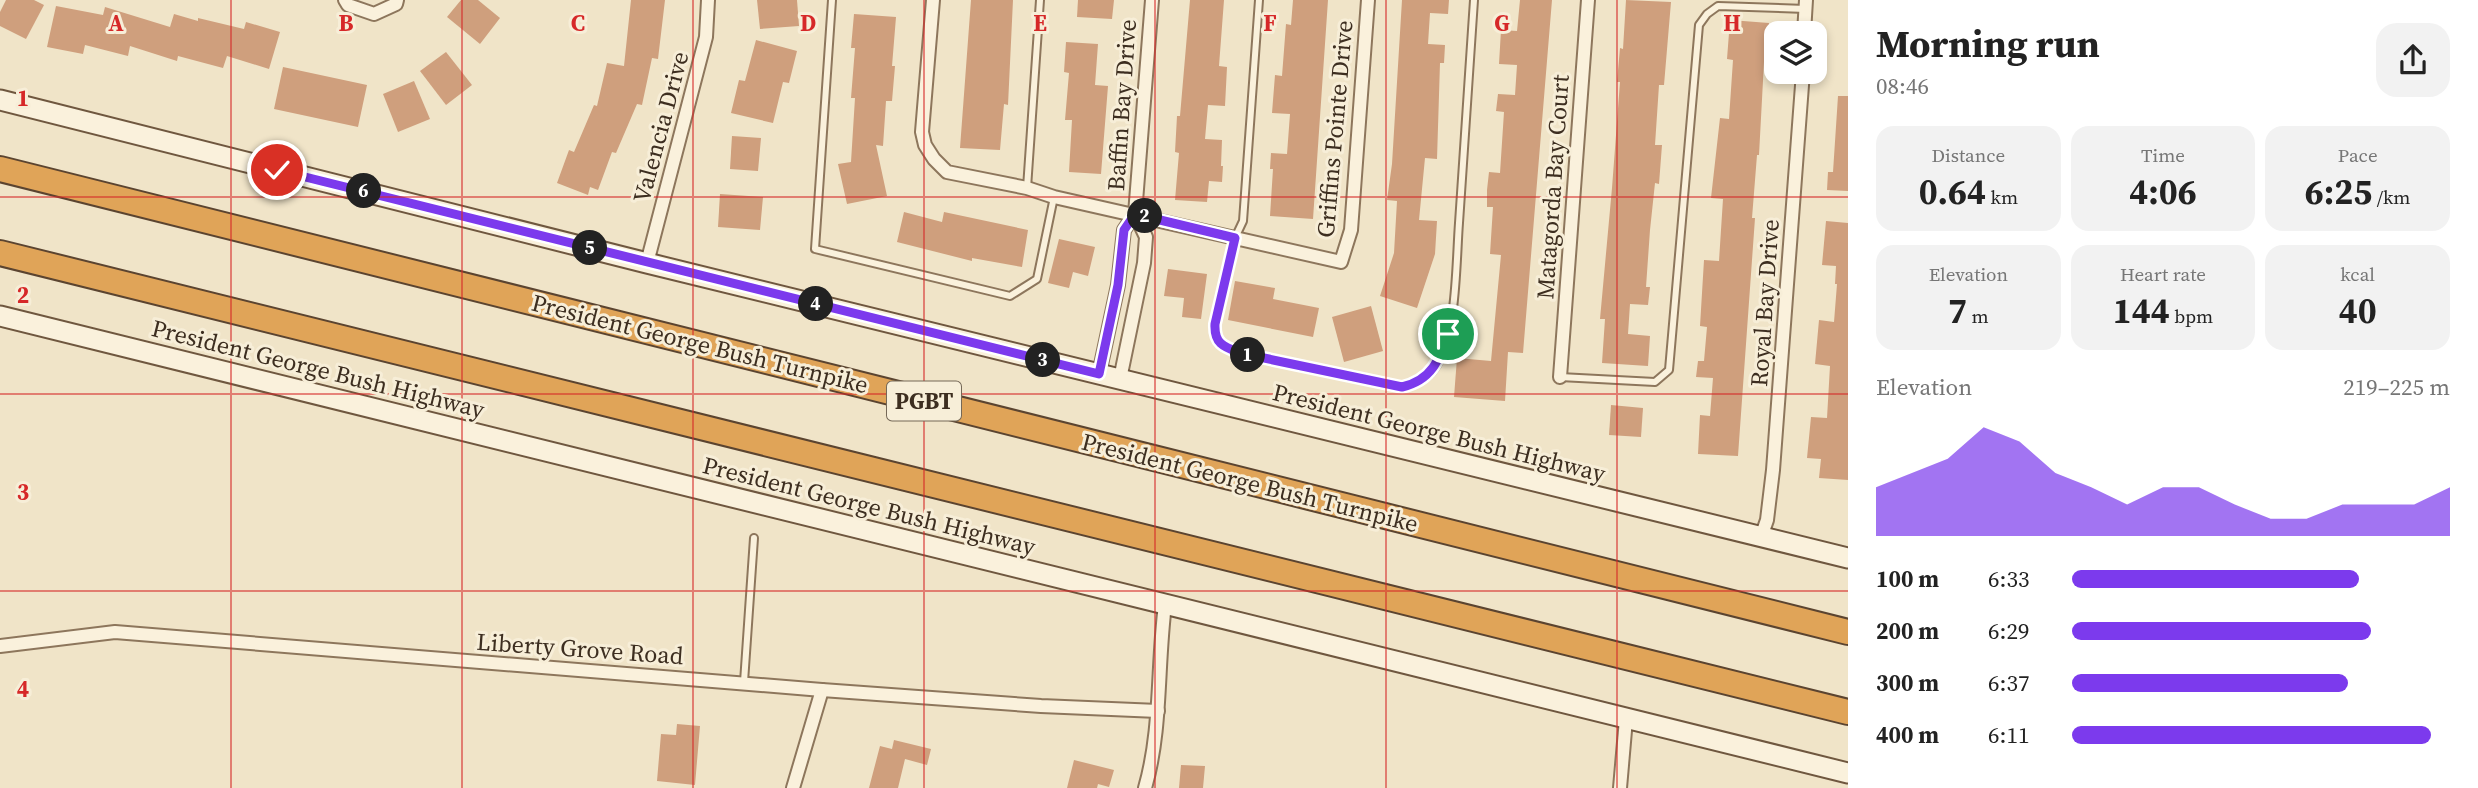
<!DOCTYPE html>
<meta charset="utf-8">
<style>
body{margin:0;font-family:"Source Serif 4",serif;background:#f2f2f2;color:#222;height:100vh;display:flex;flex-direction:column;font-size:26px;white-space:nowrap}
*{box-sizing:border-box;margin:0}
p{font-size:23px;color:#767676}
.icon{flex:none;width:38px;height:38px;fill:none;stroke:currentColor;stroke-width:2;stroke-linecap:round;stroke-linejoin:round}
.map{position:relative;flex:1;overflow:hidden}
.sheet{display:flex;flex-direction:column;background:#fff;width:630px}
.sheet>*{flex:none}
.buttons{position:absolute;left:1764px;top:21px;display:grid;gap:14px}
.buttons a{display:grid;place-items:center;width:63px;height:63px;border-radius:14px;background:#fff;box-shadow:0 4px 10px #0003;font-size:35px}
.pin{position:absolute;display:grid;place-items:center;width:60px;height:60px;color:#fff;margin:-30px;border:4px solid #fff;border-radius:50%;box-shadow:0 2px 7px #0007}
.km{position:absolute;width:35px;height:35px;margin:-18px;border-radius:50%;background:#222;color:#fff;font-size:19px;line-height:35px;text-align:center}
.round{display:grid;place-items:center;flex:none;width:74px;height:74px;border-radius:21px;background:#f2f2f2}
.overview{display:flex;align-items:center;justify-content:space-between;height:119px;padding:0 28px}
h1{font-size:38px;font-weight:700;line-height:52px}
.metrics{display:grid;grid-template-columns:repeat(3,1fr);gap:10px;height:119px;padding:7px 28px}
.metrics div{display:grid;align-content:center;border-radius:18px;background:#f2f2f2;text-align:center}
.metrics b{font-size:35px;font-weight:700}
.metrics small{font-size:19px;font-weight:400}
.metrics p{font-size:19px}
.chart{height:196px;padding:14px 28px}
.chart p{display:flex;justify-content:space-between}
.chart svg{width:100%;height:126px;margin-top:7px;fill:#7c3aed;opacity:.7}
ul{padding:0 28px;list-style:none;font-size:23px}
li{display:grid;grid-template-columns:112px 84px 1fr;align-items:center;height:52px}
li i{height:18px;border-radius:9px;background:#7c3aed}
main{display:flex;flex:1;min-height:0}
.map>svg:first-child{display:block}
.building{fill:#cf9f7d}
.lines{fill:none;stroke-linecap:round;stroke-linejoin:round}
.lane-casing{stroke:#8d765c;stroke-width:10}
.street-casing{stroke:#8d765c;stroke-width:16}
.secondary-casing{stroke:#6f573f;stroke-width:23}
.highway-casing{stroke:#5b4430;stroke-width:28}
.lane{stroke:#faf1dc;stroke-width:6}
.street{stroke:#faf1dc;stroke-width:12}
.secondary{stroke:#faf1dc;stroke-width:19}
.highway{stroke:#e0a458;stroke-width:24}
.route-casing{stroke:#fff;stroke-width:14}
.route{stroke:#7c3aed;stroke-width:9}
.grid{fill:none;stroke:#d62828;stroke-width:2;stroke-opacity:0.55}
.labels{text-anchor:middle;stroke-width:6;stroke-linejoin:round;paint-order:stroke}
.shield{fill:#f7eed8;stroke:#756857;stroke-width:2}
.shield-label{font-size:23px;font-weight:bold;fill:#3d2e20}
.street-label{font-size:24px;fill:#3d2e20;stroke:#f7eed8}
.grid-label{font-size:23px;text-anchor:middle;font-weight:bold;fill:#d62828;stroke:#f7eed8;stroke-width:6;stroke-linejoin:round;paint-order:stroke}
</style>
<main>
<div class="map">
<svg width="1848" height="788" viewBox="0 0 1848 788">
<rect width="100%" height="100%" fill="#f0e4c8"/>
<g class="building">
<polygon points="6,0 34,0 44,5 26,39 0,26 0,12"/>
<polygon points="461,0 478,0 500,18 480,44 447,17"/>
<polygon points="631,0 665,0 658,59 652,58 642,105 637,104 616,153 612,152 598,190 590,187 588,195 557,183 569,150 574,152 594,105 597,106 607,63 624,66"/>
<polygon points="757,0 797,0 799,26 760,29"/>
<polygon points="971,0 1013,0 1008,105 1004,104 1000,150 960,148"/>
<polygon points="1078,0 1114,0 1112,19 1077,17"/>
<polygon points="1190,0 1224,0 1219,66 1227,67 1225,106 1208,105 1205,139 1222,140 1221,166 1223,166 1222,182 1209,181 1207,202 1175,200 1179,153 1175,152 1177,116 1180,116"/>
<polygon points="1293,0 1328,0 1313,219 1270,216 1273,169 1270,169 1271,153 1287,154 1290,114 1272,113 1275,75 1282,76 1286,24 1291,25"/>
<polygon points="1402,0 1449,0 1448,14 1430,13 1428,44 1445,45 1444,63 1440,63 1437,159 1425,158 1419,220 1437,221 1435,254 1417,308 1380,296 1394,253 1397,201 1387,200 1392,164"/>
<polygon points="1520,0 1552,0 1523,353 1508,352 1505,401 1454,397 1457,358 1491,361 1501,255 1490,254 1493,207 1487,207 1487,190 1489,172 1500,173 1504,112 1496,111 1498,94 1515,95 1517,65 1499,64 1501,30 1517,31"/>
<polygon points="1626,0 1671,2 1664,85 1659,85 1655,145 1662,145 1659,184 1655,183 1650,230 1646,287 1650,287 1648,305 1630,304 1628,334 1650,336 1648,366 1602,363 1605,319 1600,319 1612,188 1620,82 1617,82 1620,48 1623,49"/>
<polygon points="56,6 103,15 105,7 170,27 174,14 198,21 198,18 244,29 246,22 280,32 269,69 227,56 223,68 178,56 177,61 130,46 128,56 85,45 83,54 47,47"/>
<polygon points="854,14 896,17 892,66 895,66 892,101 886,101 883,146 876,145 887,196 847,204 838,164 851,162 855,98 851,98 855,48 851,48"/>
<polygon points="1730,20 1769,23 1766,62 1764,62 1759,155 1757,155 1752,218 1755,218 1738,456 1698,454 1700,415 1710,416 1713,378 1696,377 1698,361 1704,361 1707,327 1700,326 1704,260 1719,261 1723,199 1711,198 1720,118 1729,119 1733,60 1727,59"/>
<polygon points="756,40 797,51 789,83 783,82 773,123 731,113 739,80 745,81"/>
<polygon points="1066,42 1098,44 1095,85 1108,86 1101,174 1069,172 1072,120 1065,120 1069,73 1064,72"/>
<polygon points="446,52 472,85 446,105 420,71"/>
<polygon points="283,67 367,85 358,127 274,109"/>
<polygon points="414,81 430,119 398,132 383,94"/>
<polygon points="1838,96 1848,96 1848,191 1827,190 1828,172 1833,172"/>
<polygon points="732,136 761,138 758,171 730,169"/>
<polygon points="720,194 763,197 760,230 718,227"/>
<polygon points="904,212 942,222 944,212 1028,230 1022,267 972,258 972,261 897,242"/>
<polygon points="1826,221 1848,223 1848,480 1819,478 1821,459 1807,458 1811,417 1827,418 1830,366 1815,364 1819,320 1834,322 1837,284 1835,284 1836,266 1822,265"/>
<polygon points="1059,239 1095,247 1088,276 1073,272 1069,288 1048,283"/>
<polygon points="1168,269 1207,274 1201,319 1182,317 1184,298 1164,296"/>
<polygon points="1235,281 1275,288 1273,299 1319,308 1313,337 1228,320"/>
<polygon points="1371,306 1383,351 1344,362 1332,317"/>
<polygon points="1611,405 1643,408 1641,437 1609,435"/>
<polygon points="677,724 700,726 695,785 657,781 661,734 676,735"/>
<polygon points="894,740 931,749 927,765 905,759 898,788 869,788 880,746 892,749"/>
<polygon points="1074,760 1114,770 1109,787 1098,784 1097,788 1067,788"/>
<polygon points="1181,765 1205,766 1203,788 1179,788"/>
</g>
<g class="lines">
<g class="lane-casing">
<g id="lane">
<polyline points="832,0 815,249 1010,296 1037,279 1054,197"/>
<path d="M1259,0L1243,221L1235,238L1215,324C1214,344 1224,348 1240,353L1402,387C1416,384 1430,377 1437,365C1457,331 1456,263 1459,223C1464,149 1469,74 1474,0"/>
<polyline points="1027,188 1040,0"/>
<polyline points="1560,377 1655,382 1669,370 1699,25 1707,14 1718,6 1806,9"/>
<polyline points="744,682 754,538"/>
</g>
</g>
<g class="street-casing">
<g id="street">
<polyline points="345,0 348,5 374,14 396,4 397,0"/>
<polyline points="933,0 922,132 925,145 934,159 947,172 1027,188 1054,197 1341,262 1351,230 1368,0"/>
<polyline points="1804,33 1806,0"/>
<polyline points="647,263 706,37 708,0"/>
<polyline points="1099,374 1118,285 1124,230 1135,214"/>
<polyline points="1560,377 1588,0"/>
<polyline points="1120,379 1144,263 1146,237 1135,214 1152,0"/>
<polyline points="1761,537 1767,520 1773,470 1803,72"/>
<polyline points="0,646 115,632 822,690 1041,706 1158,711"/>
<polyline points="793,788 822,690"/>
<path d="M1145,788C1162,729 1157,666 1165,605"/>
<polyline points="1620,788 1626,719"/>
</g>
</g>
<g class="secondary-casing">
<g id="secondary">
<polyline points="0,100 647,263 1848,558"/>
<polyline points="0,316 1848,773"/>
</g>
</g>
<g class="highway-casing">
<g id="highway">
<polyline points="0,169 1848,632"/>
<polyline points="0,253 1848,712"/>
</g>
</g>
<use href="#lane" class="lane"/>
<use href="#street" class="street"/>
<use href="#secondary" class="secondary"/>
<use href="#highway" class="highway"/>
</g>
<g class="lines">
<g class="route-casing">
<path id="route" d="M277,170L1099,374L1118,285L1124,230L1135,214L1235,238L1215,324C1214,344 1224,347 1240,353L1402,387C1432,380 1439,360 1448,334"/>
</g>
<use href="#route" class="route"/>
</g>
<path class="grid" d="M231,0V788M462,0V788M693,0V788M924,0V788M1155,0V788M1386,0V788M1617,0V788M0,197H1848M0,394H1848M0,591H1848"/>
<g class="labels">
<rect class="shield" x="887" y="381.5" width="74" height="39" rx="5"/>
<g class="shield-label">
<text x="924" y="409">PGBT</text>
</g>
<g class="street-label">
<text transform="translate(1122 105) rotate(-86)" y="8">Baffin Bay Drive</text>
<text transform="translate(661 127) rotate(-75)" y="8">Valencia Drive</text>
<text transform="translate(1335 129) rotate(-85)" y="8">Griffins Pointe Drive</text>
<text transform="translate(1553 187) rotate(-86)" y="8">Matagorda Bay Court</text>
<text transform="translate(1765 303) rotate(-86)" y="8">Royal Bay Drive</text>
<text transform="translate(700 344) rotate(14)" y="8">President George Bush Turnpike</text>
<text transform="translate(318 369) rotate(14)" y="8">President George Bush Highway</text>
<text transform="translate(1439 433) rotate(14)" y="8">President George Bush Highway</text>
<text transform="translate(1250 483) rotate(14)" y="8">President George Bush Turnpike</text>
<text transform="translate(869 506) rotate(14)" y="8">President George Bush Highway</text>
<text transform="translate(580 649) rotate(4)" y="8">Liberty Grove Road</text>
</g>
</g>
<g class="grid-label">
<text x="116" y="31">A</text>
<text x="346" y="31">B</text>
<text x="578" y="31">C</text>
<text x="808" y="31">D</text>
<text x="1040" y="31">E</text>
<text x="1270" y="31">F</text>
<text x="1502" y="31">G</text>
<text x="1732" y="31">H</text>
<text x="23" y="106">1</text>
<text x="23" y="303">2</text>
<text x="23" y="500">3</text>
<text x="23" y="697">4</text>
</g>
</svg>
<div class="buttons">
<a><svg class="icon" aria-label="layers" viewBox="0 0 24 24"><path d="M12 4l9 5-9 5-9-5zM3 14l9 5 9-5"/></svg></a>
</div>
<div class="pin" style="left:1448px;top:334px;background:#1e9e55"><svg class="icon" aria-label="arrive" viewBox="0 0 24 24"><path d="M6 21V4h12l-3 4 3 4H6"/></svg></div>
<div class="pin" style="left:277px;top:170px;background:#d93025"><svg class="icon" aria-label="check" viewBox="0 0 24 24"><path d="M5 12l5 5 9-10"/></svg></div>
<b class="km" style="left:1248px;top:355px">1</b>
<b class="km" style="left:1145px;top:216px">2</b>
<b class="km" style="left:1043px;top:360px">3</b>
<b class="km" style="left:816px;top:304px">4</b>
<b class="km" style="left:590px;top:248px">5</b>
<b class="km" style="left:364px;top:191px">6</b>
</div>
<section class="sheet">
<div class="overview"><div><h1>Morning run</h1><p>08:46</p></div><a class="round"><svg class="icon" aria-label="share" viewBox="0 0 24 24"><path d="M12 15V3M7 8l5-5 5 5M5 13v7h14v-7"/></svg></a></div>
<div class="metrics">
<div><p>Distance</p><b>0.64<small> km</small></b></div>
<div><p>Time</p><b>4:06</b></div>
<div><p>Pace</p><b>6:25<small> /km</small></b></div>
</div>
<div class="metrics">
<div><p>Elevation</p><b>7<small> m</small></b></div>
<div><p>Heart rate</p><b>144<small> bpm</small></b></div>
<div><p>kcal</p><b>40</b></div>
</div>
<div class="chart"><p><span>Elevation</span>219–225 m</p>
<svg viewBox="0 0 160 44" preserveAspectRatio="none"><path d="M0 44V27L10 22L20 17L30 6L40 11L50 22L60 27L70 33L80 27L90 27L100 33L110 38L120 38L130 33L140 33L150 33L160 27V44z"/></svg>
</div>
<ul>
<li><b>100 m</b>6:33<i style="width:76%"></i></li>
<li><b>200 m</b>6:29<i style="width:79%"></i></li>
<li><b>300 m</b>6:37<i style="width:73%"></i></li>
<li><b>400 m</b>6:11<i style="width:95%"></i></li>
</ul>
</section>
</main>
